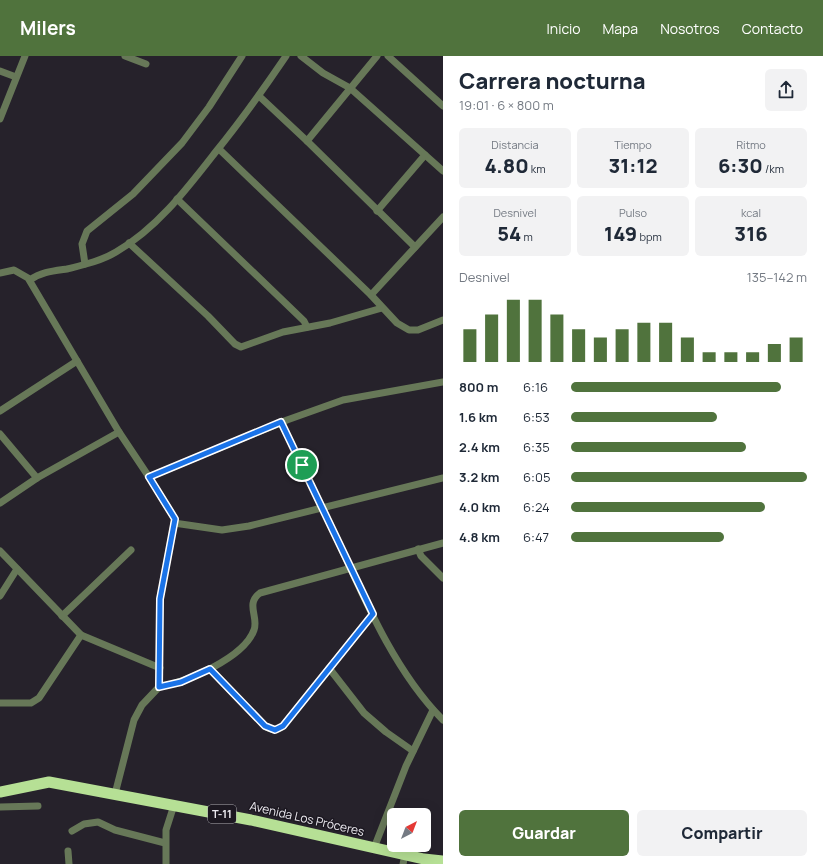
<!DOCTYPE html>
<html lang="es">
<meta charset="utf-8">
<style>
body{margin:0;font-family:Manrope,sans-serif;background:#f2f2f3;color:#1f2937;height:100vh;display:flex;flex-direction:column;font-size:15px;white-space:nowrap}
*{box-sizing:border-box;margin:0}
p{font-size:13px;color:#747a83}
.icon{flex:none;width:22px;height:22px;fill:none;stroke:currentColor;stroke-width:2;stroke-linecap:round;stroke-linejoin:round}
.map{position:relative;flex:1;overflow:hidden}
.details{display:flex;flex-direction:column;background:#fff;width:380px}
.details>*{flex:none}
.needle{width:26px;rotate:42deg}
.buttons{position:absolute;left:387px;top:752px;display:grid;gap:8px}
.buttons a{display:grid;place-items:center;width:44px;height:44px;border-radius:6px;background:#fff;box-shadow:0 4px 16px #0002;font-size:20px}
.pin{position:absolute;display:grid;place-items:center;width:34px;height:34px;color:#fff;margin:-17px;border:2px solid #fff;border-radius:50%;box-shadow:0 1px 4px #0007}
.round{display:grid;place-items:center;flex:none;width:42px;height:42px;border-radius:6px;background:#f2f2f3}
.head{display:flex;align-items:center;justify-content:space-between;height:68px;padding:0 16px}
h1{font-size:22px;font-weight:800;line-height:30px}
.stats{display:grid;grid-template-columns:repeat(3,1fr);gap:6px;height:68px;padding:4px 16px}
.stats div{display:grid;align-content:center;border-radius:6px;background:#f2f2f3;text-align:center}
.stats b{font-size:20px;font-weight:800}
.stats small{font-size:11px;font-weight:400}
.stats p{font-size:11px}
.chart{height:112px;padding:8px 16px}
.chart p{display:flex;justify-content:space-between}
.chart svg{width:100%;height:72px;margin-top:4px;stroke:#50733d;stroke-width:6}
.cta{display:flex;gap:8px;margin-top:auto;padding:8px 16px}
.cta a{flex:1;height:46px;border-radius:6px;background:#50733d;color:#fff;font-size:16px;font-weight:800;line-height:46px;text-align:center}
.cta a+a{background:#f2f2f3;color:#1f2937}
ul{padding:0 16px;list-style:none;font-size:13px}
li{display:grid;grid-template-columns:64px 48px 1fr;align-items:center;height:30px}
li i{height:10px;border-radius:5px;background:#50733d}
header{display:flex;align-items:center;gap:24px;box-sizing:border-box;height:56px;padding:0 20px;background:#50733d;color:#fff}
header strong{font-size:19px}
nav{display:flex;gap:22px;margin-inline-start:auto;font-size:14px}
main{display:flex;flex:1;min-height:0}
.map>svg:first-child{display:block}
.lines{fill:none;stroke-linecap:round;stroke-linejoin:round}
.minor{stroke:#677858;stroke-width:7}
.trunk{stroke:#b6e095;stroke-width:11}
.route-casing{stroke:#fff;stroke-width:8}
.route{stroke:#1a73e8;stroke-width:5}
.labels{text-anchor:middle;stroke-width:3;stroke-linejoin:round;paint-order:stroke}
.shield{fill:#1c1821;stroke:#acaab0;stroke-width:1}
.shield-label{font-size:11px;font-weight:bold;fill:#eae8ee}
.street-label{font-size:12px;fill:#eae8ee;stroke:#1c1821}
</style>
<header>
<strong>Milers</strong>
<nav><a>Inicio</a><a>Mapa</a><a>Nosotros</a><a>Contacto</a></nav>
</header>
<main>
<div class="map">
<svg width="443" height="808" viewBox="0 0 443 808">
<rect width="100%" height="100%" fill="#26222b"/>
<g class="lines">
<g class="minor">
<polyline points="125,0 146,8"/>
<polyline points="301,0 323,17 350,32 443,115"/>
<polyline points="388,0 443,50"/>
<polyline points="0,15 16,21"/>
<polyline points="259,40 307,85 415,191"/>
<polyline points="0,63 25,0"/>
<polyline points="307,85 377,0"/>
<polyline points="219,93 371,239 397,267 409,274 418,274 443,264"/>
<polyline points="177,143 304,265 307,271"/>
<polyline points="377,155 425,99"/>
<polyline points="129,187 208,260 235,288 241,291 283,276 330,267 382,252"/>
<polyline points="85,208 82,188 87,175 133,138 182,87 209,51 242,0"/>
<polyline points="0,217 14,214 28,222 119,376"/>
<path d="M30,224C41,216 53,215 67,213C83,209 101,205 116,196C156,173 186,134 214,98C240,66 263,34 286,0"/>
<polyline points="371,239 443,161"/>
<polyline points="0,355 77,305"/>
<path d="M281,366C300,406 320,447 339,487C366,547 396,617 443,664"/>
<polyline points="0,378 37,422"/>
<polyline points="0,447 37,422 119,376 149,421 287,364 343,344 443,326"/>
<polyline points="174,467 222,474 249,470 443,422"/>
<polyline points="418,493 421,500 443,522"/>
<polyline points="0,495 81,579 160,612"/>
<polyline points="0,540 17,513"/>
<polyline points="62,560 131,494"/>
<polyline points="329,612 364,657 386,676 413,695"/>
<path d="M210,613L265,670C271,674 277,675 283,670L373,558"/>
<path d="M159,631C187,626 244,602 254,574C259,561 245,548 260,537L443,487"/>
<polyline points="0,647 31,647 39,642 81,579"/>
<polyline points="115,738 134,664 142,649 159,631 160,543 175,463 149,421"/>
<polyline points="0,751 38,750"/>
<polyline points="72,775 84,768 98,766 115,774 165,787"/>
<polyline points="374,792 406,710 433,654"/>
<polyline points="68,795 69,808"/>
<polyline points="166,808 166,774 174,749"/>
<polyline points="403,808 405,799"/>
</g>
<polyline class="trunk" points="0,736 49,726 251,764 424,803 443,805"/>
</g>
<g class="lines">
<g class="route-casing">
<polygon id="route" points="281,366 373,558 283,670 275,674 265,670 210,613 181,626 159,631 160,543 175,463 149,421"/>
</g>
<use href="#route" class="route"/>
</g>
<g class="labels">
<rect class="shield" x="208" y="749" width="28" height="18" rx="3"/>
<g class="shield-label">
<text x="222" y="762">T-11</text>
</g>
<g class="street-label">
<text transform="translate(307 763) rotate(13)" y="4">Avenida Los Próceres</text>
</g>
</g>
</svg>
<div class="buttons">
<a><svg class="needle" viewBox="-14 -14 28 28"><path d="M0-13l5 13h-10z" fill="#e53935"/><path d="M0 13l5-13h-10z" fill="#747a83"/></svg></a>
</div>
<div class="pin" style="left:302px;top:409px;background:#1e9e55"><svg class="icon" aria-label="arrive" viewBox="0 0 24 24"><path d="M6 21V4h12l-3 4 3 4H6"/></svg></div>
</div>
<section class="details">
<div class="head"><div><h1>Carrera nocturna</h1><p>19:01 · 6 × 800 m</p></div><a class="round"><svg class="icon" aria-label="share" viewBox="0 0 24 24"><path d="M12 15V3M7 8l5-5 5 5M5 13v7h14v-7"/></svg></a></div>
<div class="stats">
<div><p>Distancia</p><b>4.80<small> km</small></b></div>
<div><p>Tiempo</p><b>31:12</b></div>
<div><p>Ritmo</p><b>6:30<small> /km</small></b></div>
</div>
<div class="stats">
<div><p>Desnivel</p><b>54<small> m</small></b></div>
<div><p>Pulso</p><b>149<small> bpm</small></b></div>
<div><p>kcal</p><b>316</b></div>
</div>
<div class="chart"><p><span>Desnivel</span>135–142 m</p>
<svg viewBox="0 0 160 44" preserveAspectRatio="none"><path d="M5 44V24M15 44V15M25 44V6M35 44V6M45 44V15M55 44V24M65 44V29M75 44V24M85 44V20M95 44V20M105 44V29M115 44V38M125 44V38M135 44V38M145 44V33M155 44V29"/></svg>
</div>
<ul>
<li><b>800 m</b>6:16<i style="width:89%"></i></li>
<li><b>1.6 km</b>6:53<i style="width:62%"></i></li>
<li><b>2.4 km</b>6:35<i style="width:74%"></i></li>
<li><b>3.2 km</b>6:05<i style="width:100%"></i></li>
<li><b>4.0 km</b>6:24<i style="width:82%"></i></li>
<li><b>4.8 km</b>6:47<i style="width:65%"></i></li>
</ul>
<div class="cta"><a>Guardar</a><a>Compartir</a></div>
</section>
</main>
